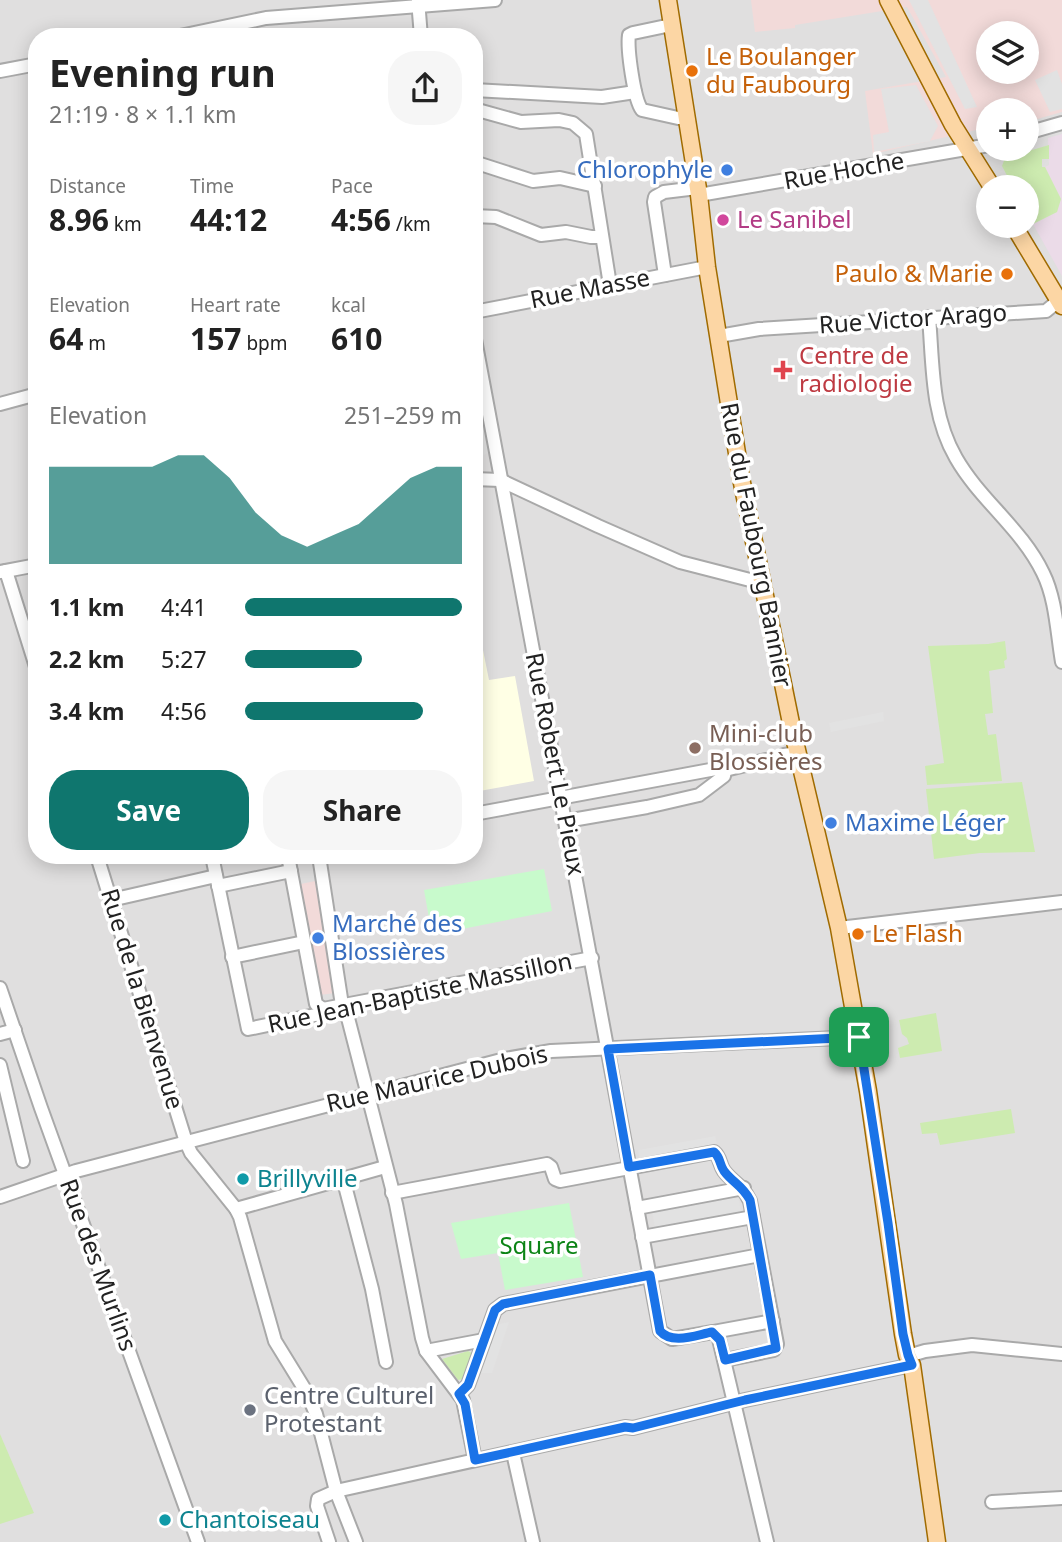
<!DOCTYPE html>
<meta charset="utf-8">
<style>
body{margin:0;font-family:"Noto Sans",sans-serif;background:#f6f6f6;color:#222;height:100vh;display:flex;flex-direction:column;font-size:26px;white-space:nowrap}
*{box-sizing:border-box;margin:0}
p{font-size:23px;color:#767676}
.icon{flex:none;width:38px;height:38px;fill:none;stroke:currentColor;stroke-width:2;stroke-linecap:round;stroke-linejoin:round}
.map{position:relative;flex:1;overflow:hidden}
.sheet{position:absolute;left:28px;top:28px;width:455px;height:836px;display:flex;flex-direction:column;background:#fff;border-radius:28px;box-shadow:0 4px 18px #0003}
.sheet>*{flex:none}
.buttons{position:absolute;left:976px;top:21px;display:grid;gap:14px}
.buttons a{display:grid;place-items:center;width:63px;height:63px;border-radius:50%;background:#fff;box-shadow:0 4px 18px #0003;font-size:35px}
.pin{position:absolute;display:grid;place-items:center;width:60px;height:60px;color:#fff;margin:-30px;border-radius:14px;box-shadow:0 4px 10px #0006}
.round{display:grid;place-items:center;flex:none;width:74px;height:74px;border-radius:28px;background:#f6f6f6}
.head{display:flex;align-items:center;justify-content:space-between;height:119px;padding:0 21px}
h1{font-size:38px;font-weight:700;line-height:52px}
.metrics{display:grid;grid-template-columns:repeat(3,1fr);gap:10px;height:119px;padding:7px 21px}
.metrics div{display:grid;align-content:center}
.metrics b{font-size:30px;font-weight:700}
.metrics small{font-size:19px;font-weight:400}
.metrics p{font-size:19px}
.chart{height:196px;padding:14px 21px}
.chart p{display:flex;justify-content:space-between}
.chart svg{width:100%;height:126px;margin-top:7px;fill:#0f766e;opacity:.7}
.primary-button{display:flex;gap:14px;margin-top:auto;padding:14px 21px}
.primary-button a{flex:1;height:80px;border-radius:28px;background:#0f766e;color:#fff;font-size:28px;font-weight:700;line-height:80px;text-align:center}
.primary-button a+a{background:#f6f6f6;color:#222}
ul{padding:0 21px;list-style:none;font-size:23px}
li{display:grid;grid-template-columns:112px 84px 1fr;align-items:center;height:52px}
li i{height:18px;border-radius:9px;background:#0f766e}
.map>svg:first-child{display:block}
.residential{fill:#e0dfdf;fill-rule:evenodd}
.commercial{fill:#f2dad9;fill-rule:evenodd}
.industrial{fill:#ebdbe8}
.education{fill:#ffffe5}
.grass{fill:#cdebb0}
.park{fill:#c8facc}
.parking{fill:#e2e2e2}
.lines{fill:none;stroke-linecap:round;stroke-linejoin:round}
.minor-casing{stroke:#a9a9a9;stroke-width:16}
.major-casing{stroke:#a06b00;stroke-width:19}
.minor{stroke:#fff;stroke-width:12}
.major{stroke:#fcd6a4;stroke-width:16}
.route-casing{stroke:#fff;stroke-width:14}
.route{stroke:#1a73e8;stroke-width:9}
.food-dot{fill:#e8710a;stroke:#fff;stroke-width:2.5}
.shop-dot{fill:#3f7fe0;stroke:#fff;stroke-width:2.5}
.hotel-dot{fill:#d1479c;stroke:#fff;stroke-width:2.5}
.health-dot{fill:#e0444e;stroke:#fff;stroke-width:2.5}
.education-dot{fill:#8d6e63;stroke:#fff;stroke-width:2.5}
.culture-dot{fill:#0f9aa8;stroke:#fff;stroke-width:2.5}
.worship-dot{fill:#6b7280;stroke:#fff;stroke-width:2.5}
.labels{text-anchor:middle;stroke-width:7;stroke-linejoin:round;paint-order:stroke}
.food-label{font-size:24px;fill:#c56008;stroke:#fff;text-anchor:start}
.shop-label{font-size:24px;fill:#366cbe;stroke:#fff;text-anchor:start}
.street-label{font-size:24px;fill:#222;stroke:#fff}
.hotel-label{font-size:24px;fill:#b23c85;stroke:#fff;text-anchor:start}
.health-label{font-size:24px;fill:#be3a42;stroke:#fff;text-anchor:start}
.education-label{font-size:24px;fill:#785e54;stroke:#fff;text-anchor:start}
.culture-label{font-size:24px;fill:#0d838f;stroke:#fff;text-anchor:start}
.park-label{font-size:24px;fill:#0c8416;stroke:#fff}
.worship-label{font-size:24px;fill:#5b616d;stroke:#fff;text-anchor:start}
</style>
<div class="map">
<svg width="1062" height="1542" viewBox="0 0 1062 1542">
<rect width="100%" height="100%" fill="#f2efe9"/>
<path class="residential" d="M0,0H1062V1542H0ZM989,33H1027V72H989ZM37,37H474V856H37ZM989,110H1027V149H989ZM989,187H1027V226H989Z"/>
<g class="commercial">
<path d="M751,0H1062V112L1027,122V110H989V127L873,154L865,91L946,77L907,7L795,25V28L755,32ZM989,33H1027V72H989Z"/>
<polygon points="315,881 335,993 320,995 301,884"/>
</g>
<polygon class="industrial" points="1062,134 1062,276 1033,224 1057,212 1061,199 1045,167 1049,165 1048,138"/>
<polygon class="education" points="474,605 489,680 515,676 534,781 474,792"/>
<g class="grass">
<polygon points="1049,145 1049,159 1042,159 1042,167 1045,167 1061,199 1057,212 1033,224 1027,213 1027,187 1013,187 1002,166 1005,158"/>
<polygon points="1005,641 1007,659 1004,661 1005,668 989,671 993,713 985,714 988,735 996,734 1002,781 927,785 925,766 944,763 928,646 988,644"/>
<polygon points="1022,782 1035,852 980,853 934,859 926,789"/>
<polygon points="936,1013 942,1051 900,1058 898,1048 909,1044 907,1038 902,1034 899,1020"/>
<polygon points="1011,1109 1015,1133 940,1145 937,1133 922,1134 920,1123"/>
<polygon points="468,1351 472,1353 463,1379 458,1380 442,1359"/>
<polygon points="0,1434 34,1513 0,1524"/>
</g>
<g class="park">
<polygon points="544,869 552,911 432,935 424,890"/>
<polygon points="569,1203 583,1277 505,1290 498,1253 461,1259 451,1223"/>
</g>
<g class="parking">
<polygon points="909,0 928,0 977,107 965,109"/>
<polygon points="1057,70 1062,84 1062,109 1050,112 1035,80"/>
<polygon points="916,85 938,126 930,141 874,152 873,135 889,132 881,89"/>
<polygon points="479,396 490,451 481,457 474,424 474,399"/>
<polygon points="883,712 884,721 831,732 829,723"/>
<polygon points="715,1136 717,1145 708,1151 640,1160 638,1150"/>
<polygon points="738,1195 741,1211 739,1219 661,1233 655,1228 652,1211"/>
<polygon points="509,1322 492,1373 481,1373 473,1370 489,1326"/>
</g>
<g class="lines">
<g class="minor-casing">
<g id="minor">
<polyline points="418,0 421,37"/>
<path d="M671,25L633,33L629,35C627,49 634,100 642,110L678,118L685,117"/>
<polyline points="175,37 266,18 495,0"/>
<polyline points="0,71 37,64"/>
<polyline points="474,90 602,97 635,92"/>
<polyline points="474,109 521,122 559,120 573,123 586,134 610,285"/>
<polyline points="1027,133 1062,123"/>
<polyline points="474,162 533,181 560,178 595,186"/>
<polyline points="699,195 989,145"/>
<polyline points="474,216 496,217 541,235 566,232 591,237 602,237"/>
<polyline points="665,275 654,202 655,197 664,192 697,188"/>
<polyline points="474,312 707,267"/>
<path d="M929,317C933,365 931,415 956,458C980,500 1022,529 1043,573C1056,599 1057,633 1062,662"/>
<polyline points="474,334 660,1331 672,1339 713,1332 718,1335 767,1542"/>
<polyline points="719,336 759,329 1046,311 1062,298"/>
<polyline points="0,404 37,394"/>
<polyline points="474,479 500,480 598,526 680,562 750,580 761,579"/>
<polyline points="6,571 37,670"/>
<polyline points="0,572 37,565"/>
<polyline points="784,755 798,753"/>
<polyline points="474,814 721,768 725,770 766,760"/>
<polyline points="566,821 647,807 699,795 724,776 725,770"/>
<polyline points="97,856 186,1142 191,1153 236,1209 240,1217 275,1341 307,1393 316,1414 336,1491 356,1542"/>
<polyline points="212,856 248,1029 320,1014 323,1009 592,958"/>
<polyline points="288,856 316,1004 323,1009"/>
<polyline points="319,856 342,1005 348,1018 396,1204 422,1338 426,1351 463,1400 475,1460"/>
<polyline points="218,886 291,871"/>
<polyline points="111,900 216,876"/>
<polyline points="839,928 1062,902"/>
<polyline points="232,957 304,942"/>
<polyline points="0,988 41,1108 198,1542"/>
<polyline points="0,1034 15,1030"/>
<polyline points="0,1065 23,1161"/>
<polyline points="343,1178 372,1289 386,1362"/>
<path d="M392,1193L547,1164L551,1167L555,1179L560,1181L714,1152C721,1158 719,1164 724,1171C733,1183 742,1184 750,1201L777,1344L774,1350L725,1360"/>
<polyline points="0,1197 76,1171 505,1059 551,1051 859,1037"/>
<polyline points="637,1208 744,1188"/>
<polyline points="236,1209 385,1167"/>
<polyline points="642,1237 753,1217"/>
<polyline points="713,1332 773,1321"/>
<polyline points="426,1351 484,1340"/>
<polyline points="908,1356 925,1351 972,1345 1062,1354"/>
<polyline points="459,1394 468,1385 495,1310 503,1304 760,1255"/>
<polyline points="513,1453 533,1542"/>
<polyline points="992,1502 1062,1498"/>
<polyline points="329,1542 317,1506 318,1499 336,1491 625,1427 633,1428 745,1400 912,1365"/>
</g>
</g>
<g class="major-casing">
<g id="major">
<polyline points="668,0 699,195 707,267 741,478 793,733 839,928 868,1091 903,1334 907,1355 912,1365 937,1542"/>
<polyline points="888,0 953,125 992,187"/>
<polyline points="1014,226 1062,306"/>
</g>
</g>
<use href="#minor" class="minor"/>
<use href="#major" class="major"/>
</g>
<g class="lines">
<g class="route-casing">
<path id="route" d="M859,1037L888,1223L903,1334L908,1355L912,1365L745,1400L633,1428L625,1427L475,1460L465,1404L459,1394L468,1385L495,1310L503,1304L650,1275L660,1331C672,1345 696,1335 712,1332L720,1340L725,1360L776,1348L750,1200C742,1185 733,1183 724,1171C719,1164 721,1158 714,1152L629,1167L608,1049Z"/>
</g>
<use href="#route" class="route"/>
</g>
<g class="food-dot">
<circle cx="692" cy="71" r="7"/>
<circle cx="1007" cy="274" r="7"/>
<circle cx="858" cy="934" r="7"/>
</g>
<g class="shop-dot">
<circle cx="727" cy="170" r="7"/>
<circle cx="831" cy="823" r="7"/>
<circle cx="318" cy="938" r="7"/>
</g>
<circle class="hotel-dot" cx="723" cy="220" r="7"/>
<path class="health-dot" d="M779.5 359.5h7v7h7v7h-7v7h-7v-7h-7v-7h7z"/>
<circle class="education-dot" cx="695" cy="748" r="7"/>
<g class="culture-dot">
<circle cx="243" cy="1179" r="7"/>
<circle cx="165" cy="1520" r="7"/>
</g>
<circle class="worship-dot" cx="250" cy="1410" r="7"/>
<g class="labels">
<g class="food-label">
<text x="706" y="65">Le Boulanger<tspan x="706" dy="28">du Faubourg</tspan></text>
<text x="993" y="282" text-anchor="end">Paulo &amp; Marie</text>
<text x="872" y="942">Le Flash</text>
</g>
<g class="shop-label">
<text x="713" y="178" text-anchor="end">Chlorophyle</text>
<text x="845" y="831">Maxime Léger</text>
<text x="332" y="932">Marché des<tspan x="332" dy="28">Blossières</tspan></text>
</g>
<g class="street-label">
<text transform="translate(844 171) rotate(-10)" y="8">Rue Hoche</text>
<text transform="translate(590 289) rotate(-11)" y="8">Rue Masse</text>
<text transform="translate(913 319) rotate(-4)" y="8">Rue Victor Arago</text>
<text transform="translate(756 545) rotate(79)" y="8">Rue du Faubourg Bannier</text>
<text transform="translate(555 764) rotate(79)" y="8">Rue Robert Le Pieux</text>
<text transform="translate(420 993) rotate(-12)" y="8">Rue Jean-Baptiste Massillon</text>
<text transform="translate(142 999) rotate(73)" y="8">Rue de la Bienvenue</text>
<text transform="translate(437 1079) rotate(-13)" y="8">Rue Maurice Dubois</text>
<text transform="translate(98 1265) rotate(70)" y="8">Rue des Murlins</text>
</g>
<g class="hotel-label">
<text x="737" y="228">Le Sanibel</text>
</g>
<g class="health-label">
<text x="799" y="364">Centre de<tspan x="799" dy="28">radiologie</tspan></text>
</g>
<g class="education-label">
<text x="709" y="742">Mini-club<tspan x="709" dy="28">Blossières</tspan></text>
</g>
<g class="culture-label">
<text x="257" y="1187">Brillyville</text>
<text x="179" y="1528">Chantoiseau</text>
</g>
<g class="park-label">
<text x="539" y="1254">Square</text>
</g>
<g class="worship-label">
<text x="264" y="1404">Centre Culturel<tspan x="264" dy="28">Protestant</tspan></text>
</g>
</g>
</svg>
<div class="buttons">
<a><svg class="icon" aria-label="layers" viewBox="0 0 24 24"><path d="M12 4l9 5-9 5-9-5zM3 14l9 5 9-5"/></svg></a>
<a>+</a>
<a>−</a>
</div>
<div class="pin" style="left:859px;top:1037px;background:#1e9e55"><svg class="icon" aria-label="arrive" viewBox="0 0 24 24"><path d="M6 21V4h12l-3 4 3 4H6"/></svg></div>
<section class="sheet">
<div class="head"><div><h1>Evening run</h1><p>21:19 · 8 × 1.1 km</p></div><a class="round"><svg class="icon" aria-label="share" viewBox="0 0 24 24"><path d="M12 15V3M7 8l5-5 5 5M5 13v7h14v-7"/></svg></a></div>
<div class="metrics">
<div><p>Distance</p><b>8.96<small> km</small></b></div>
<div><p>Time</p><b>44:12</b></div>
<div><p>Pace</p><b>4:56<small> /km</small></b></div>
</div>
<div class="metrics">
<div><p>Elevation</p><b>64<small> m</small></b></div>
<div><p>Heart rate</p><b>157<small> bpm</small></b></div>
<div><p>kcal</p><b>610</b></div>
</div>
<div class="chart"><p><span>Elevation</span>251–259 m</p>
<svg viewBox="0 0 160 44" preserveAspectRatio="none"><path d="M0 44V10L10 10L20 10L30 10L40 10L50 6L60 6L70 14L80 26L90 34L100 38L110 34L120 30L130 22L140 14L150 10L160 10V44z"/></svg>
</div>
<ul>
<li><b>1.1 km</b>4:41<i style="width:100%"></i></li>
<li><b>2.2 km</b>5:27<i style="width:54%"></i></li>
<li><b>3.4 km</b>4:56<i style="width:82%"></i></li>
</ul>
<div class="primary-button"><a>Save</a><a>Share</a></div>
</section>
</div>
